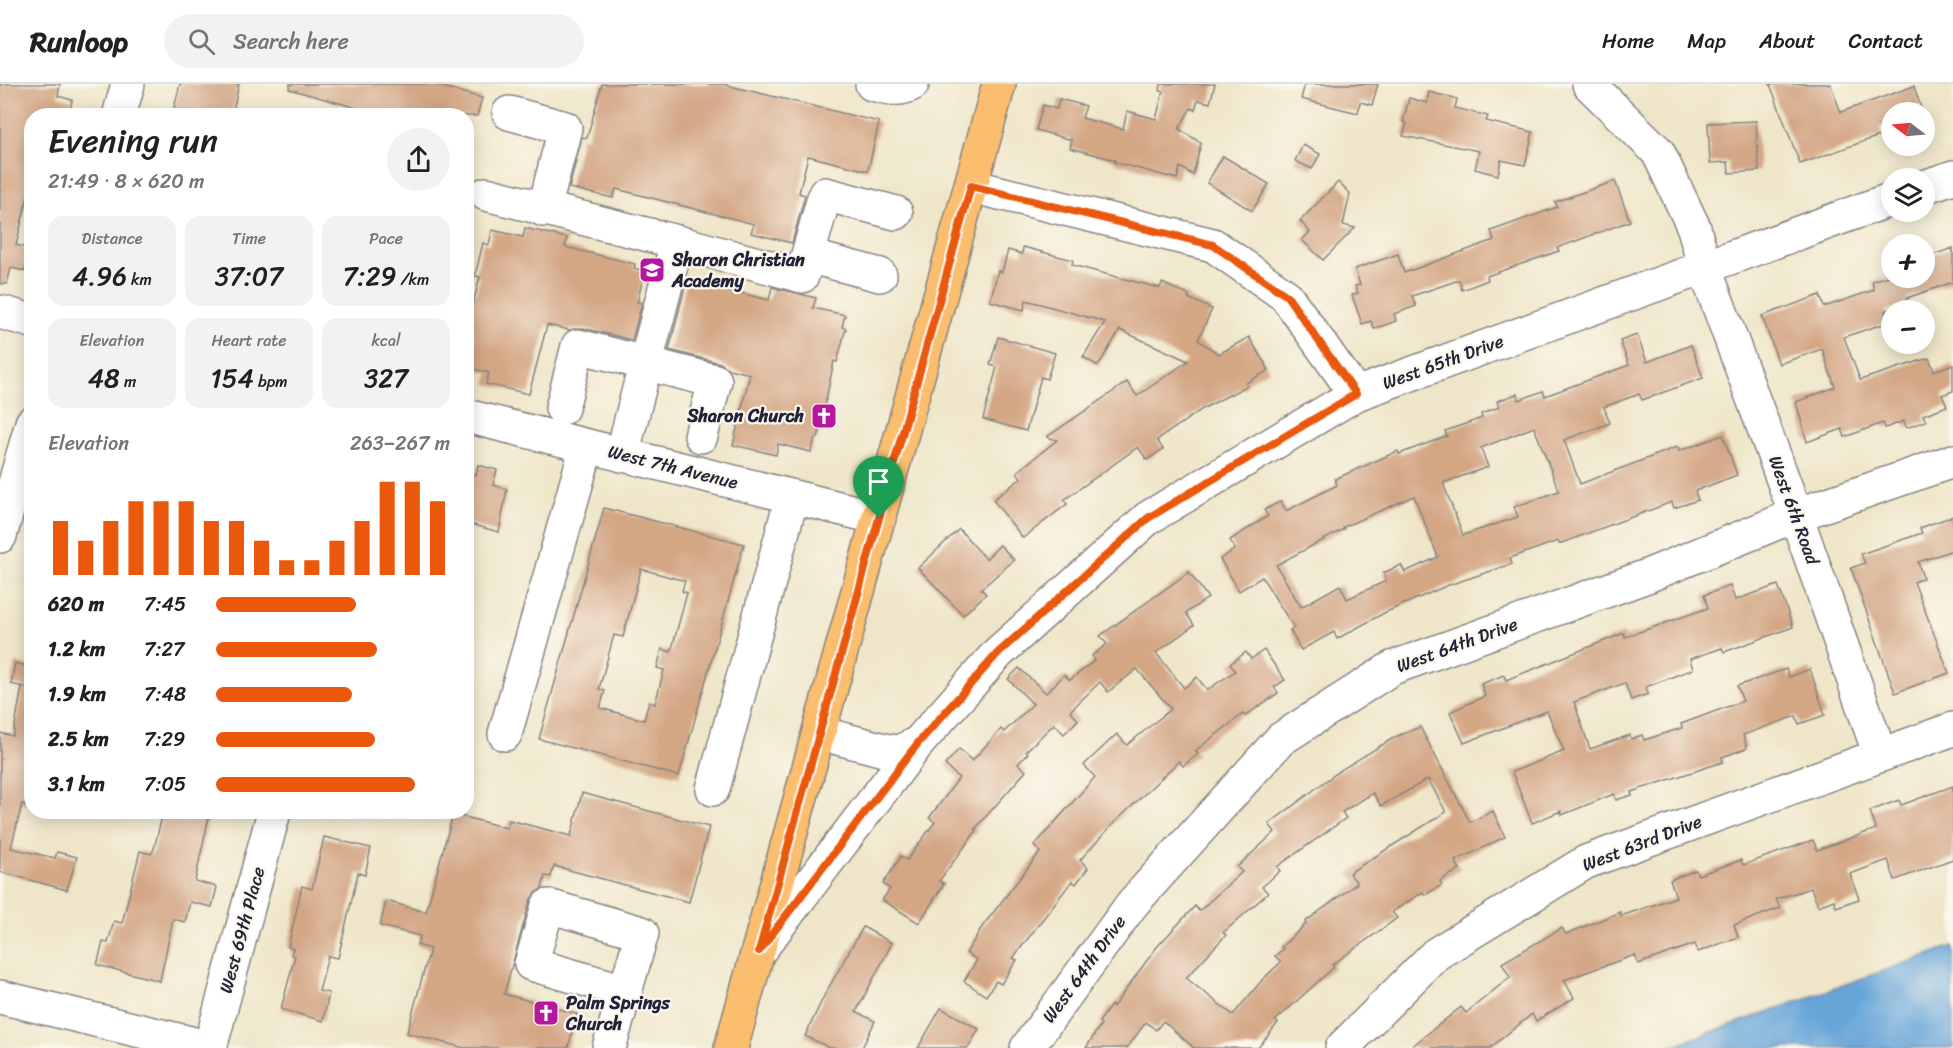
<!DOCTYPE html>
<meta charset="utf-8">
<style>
body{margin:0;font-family:Sriracha,sans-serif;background:#f2f2f2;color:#202124;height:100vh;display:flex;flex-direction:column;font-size:22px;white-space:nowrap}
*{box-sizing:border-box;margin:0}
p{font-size:20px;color:#757577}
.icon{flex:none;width:33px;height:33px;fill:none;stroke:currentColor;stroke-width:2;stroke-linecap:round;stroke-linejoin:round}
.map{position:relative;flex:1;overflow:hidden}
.sheet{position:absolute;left:24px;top:24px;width:450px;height:711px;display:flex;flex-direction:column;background:#fff;border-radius:24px;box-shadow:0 3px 15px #0003}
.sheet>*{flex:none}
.needle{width:39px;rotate:286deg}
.fabs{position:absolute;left:1881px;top:18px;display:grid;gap:12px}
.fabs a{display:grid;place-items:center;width:54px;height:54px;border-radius:50%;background:#fff;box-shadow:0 3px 15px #0003;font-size:30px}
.pin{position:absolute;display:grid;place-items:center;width:51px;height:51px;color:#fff;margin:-62px -26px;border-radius:50% 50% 50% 0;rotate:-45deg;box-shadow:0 0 6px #0007}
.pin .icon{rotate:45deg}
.round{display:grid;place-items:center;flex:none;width:63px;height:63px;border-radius:32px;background:#f2f2f2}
.overview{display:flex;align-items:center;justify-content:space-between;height:102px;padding:0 24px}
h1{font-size:33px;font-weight:600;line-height:45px}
.metrics{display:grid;grid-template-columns:repeat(3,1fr);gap:9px;height:102px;padding:6px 24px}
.metrics div{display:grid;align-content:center;border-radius:15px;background:#f2f2f2;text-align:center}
.metrics b{font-size:26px;font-weight:600}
.metrics small{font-size:16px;font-weight:400}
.metrics p{font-size:16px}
.chart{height:168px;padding:12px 24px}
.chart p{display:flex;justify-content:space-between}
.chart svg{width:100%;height:108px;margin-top:6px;stroke:#ea580c;stroke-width:6}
ul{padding:0 24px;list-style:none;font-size:20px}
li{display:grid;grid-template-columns:96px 72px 1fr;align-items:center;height:45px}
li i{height:15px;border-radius:8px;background:#ea580c}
header{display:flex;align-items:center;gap:36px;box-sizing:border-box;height:84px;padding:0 30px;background:#fff;border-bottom:2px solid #e0e0e0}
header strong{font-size:28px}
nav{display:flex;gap:33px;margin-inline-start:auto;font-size:21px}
.search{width:420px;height:54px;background:#f2f2f2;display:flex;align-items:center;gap:15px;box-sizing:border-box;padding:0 21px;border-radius:33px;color:#757577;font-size:22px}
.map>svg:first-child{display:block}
.water{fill:#66a5d8;stroke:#44648a;stroke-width:1.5}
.building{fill:#d3a684;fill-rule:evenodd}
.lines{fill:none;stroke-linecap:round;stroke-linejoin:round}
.minor-casing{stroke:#888482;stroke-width:36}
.major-casing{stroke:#888482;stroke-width:36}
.minor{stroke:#fff;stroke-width:33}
.major{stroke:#fbbd6e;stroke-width:33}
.route-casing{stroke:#fff;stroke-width:12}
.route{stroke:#ea580c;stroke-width:8}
.labels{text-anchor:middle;stroke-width:4.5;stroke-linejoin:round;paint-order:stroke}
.poi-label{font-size:18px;font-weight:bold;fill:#22223b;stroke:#fbf7ec;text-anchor:start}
.street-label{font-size:18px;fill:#22223b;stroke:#fbf7ec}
</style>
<header>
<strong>Runloop</strong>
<div class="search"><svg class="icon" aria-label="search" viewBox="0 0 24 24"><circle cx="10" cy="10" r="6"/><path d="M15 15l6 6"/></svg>Search here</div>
<nav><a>Home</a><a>Map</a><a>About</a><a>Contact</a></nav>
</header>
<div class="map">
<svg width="1953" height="964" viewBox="0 0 1953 964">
<rect width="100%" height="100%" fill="#fbf7ec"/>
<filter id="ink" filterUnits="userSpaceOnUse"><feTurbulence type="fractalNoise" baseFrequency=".0167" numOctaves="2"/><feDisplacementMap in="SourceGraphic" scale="12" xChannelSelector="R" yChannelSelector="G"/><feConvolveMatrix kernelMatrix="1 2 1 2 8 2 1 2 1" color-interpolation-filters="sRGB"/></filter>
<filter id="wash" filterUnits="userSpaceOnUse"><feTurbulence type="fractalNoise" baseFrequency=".008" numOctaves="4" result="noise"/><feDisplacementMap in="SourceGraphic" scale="24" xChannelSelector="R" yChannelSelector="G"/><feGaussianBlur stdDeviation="1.35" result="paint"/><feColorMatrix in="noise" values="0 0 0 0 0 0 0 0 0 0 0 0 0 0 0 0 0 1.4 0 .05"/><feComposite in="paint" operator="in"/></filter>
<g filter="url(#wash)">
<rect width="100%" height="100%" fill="#efe6c9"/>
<polygon class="water" points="1953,862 1953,964 1666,964"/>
<g id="blocks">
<g class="building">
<polygon points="0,0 60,0 58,12 72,16 69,32 32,32 32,109 29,108 16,161 30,165 25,187 11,184 7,200 0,200"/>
<polygon points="180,0 239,0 232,32 172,32"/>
<polygon points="290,0 433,0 482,14 477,32 382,31 289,5"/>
<polygon points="602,0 722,0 879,38 868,87 808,72 799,109 805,111 792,159 751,149 754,140 616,105 613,114 569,104 582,53 587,54"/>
<polygon points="1161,0 1215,0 1210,19 1198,16 1195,26 1191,24 1179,45 1201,59 1193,91 1180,83 1177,95 1114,78 1115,76 1070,64 1072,56 1036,46 1043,21 1057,25 1059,15 1086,22 1082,34 1123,45 1127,27 1156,35 1163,8 1160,7"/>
<polygon points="1305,0 1378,0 1372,21 1360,18 1358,29 1301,15"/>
<polygon points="1770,0 1830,0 1841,28 1914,2 1922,27 1892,28 1892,38 1879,43 1882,51 1800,80"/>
<polygon points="1429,8 1457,15 1455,24 1488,32 1486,37 1533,48 1525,81 1501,76 1498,91 1486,88 1475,85 1479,67 1403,52 1407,39 1403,38 1409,14 1427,19"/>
<polygon points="1756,37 1759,87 1729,89 1728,78 1710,79 1708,39"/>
<polygon points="1303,61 1320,70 1312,85 1295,77"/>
<polygon points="1223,72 1269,100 1252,127 1207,99"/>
<polygon points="1615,97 1630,137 1557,164 1559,167 1487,192 1488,196 1462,206 1459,196 1412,212 1416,222 1394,230 1396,237 1374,245 1371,237 1362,240 1352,211 1358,209 1355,202 1360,201 1355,185 1398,170 1404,189 1494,156 1491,147 1557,123 1555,118"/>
<polygon points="1338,98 1350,110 1343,141 1355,144 1323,176 1302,156 1310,148 1300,137"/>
<polygon points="525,144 567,154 565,163 635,180 634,184 645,187 637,218 642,219 632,256 583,244 569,246 547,241 529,310 486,300 489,289 466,283 466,234 469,234 480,193 475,192 483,159 489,161 492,146 523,153"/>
<polygon points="1023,163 1073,176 1072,181 1113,192 1160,204 1162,199 1189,211 1188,214 1212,225 1198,256 1219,270 1249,253 1269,286 1246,299 1247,302 1204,324 1157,356 1163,365 1147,376 1138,363 1064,416 1067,420 1023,454 993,416 1021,394 1017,388 1057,356 1047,353 1127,298 1137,312 1188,277 1120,246 1098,282 1083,273 1105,238 1026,216 1024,226 990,217 998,187 1002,188 1008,166 1022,170"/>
<polygon points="1953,164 1953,198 1907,214 1909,219 1885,227 1889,238 1844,253 1860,296 1929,274 1934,287 1953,280 1953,307 1942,311 1947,322 1923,331 1926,337 1906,344 1904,337 1885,344 1883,339 1845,353 1842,345 1807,358 1796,318 1835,303 1822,265 1779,280 1762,232 1820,211 1824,223 1874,206 1872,197 1892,191 1892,194 1924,194 1924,174"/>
<polygon points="687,195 700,199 701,195 733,203 732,207 769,216 772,203 816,214 813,224 845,231 842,243 846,244 837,278 834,277 818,354 815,354 811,368 778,360 776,371 733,361 750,290 729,285 720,279 669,266"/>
<path d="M1637,251L1647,278L1691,261L1703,294L1642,316L1639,310L1604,323L1610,339L1564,356L1580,400L1677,363L1679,367L1723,351L1737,391L1695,407L1698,416L1674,424L1672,418L1559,460L1558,457L1510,474L1512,480L1446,502L1384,529L1337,555L1334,548L1301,566L1290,546L1294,544L1262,493L1239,507L1220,475L1235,465L1230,456L1268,432L1264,426L1281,417L1286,427L1337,401L1335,395L1398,367L1399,370L1447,352L1445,347L1482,334L1481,330L1499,323L1497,317L1517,310L1519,316L1543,307L1545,312L1629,281L1620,257ZM1534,343L1559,407L1514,423L1518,433L1463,451L1443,399L1488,383L1481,364ZM1414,412L1438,473L1405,488L1401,481L1383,489L1386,497L1347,515L1340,501L1301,523L1276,481L1344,445L1343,443Z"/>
<polygon points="998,253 1055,269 1047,295 1041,293 1026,347 983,335 997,283 990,281"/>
<polygon points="478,381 497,386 493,401 507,405 499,448 466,439 466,389 476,391"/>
<path d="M604,424L744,460L679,692L539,655ZM641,485L685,497L682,507L687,509L671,568L662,565L657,584L664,586L655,620L649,618L644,636L600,624L605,607L599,605L614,551L623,553Z"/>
<polygon points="1953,432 1953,466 1918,478 1923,494 1914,498 1949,589 1895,609 1851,484 1865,479 1861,470 1922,449 1920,444"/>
<polygon points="959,445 986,475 1000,461 1014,476 981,505 986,510 963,531 918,484"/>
<polygon points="1189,488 1208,514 1186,529 1194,541 1156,569 1184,604 1197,593 1207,606 1235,587 1230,580 1246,568 1251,575 1264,566 1285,596 1274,603 1278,609 1245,632 1243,630 1195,667 1198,670 1183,682 1179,677 1115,738 1080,776 1088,784 1076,800 1072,797 1013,874 1017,876 1001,900 996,897 986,912 964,897 977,876 966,869 982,843 1040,768 1034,762 1095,693 1084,681 1117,650 1127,661 1171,625 1137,585 1108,608 1100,598 1070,627 1078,636 1064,650 1054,640 1026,667 1028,669 1018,680 1026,687 975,745 977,746 939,797 944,800 919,839 882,816 890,805 883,800 901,772 907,776 935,738 929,734 959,694 945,681 959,665 972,677 1001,645 1004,648 1033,620 1008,595 1019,584 1046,609 1064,591 1070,596 1095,576 1092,572 1107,560 1100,552"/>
<polygon points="1778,501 1793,543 1724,568 1722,564 1690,575 1693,585 1646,603 1648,610 1631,616 1625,599 1574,618 1590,665 1630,651 1631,655 1642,651 1644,656 1682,644 1681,640 1743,617 1737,602 1786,585 1789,593 1810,585 1825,631 1799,640 1796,632 1743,651 1747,664 1722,673 1723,678 1631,708 1632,711 1616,716 1614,710 1562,731 1561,727 1532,739 1512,688 1564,667 1547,627 1464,659 1450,628 1485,612 1481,600 1504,591 1506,596 1624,549 1625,553 1708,524 1704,511 1730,502 1735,516"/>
<polygon points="15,579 32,583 32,699 26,721 22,720 11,764 55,774 57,768 77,773 67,806 0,788 0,649 13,652 22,603 28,604 11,600"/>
<path d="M1420,643L1470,738L1493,727L1505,753L1455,777L1460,785L1440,797L1442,801L1425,811L1423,808L1392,828L1397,834L1332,881L1334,883L1275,937L1278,939L1258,964H1194L1163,937L1156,946L1146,938L1127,964H1086L1101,940L1099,938L1111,921L1113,923L1156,864L1195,822L1199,827L1242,788L1237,783L1275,748L1269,740L1339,687L1395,653ZM1428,695L1446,728L1349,789L1357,799L1305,838L1306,840L1281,863L1283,865L1275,872L1281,878L1263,895L1233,931L1186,894L1226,851L1223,849L1268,809L1262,803L1280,787L1277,783L1346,734L1342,728L1373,709L1381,722Z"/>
<polygon points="1953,702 1953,775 1895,796 1888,776 1850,790 1859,815 1836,823 1834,816 1818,822 1811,804 1776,815 1780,824 1734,841 1738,853 1698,868 1695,860 1638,880 1635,871 1564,896 1574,914 1536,937 1532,930 1490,964 1410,964 1461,923 1466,929 1510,893 1502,879 1562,844 1566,850 1620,828 1621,832 1676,813 1670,796 1696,786 1698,791 1741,776 1743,781 1813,756 1817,766 1876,745 1870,727 1899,716 1901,721"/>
<polygon points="582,709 709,743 689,818 554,782 551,793 545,792 542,805 535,809 530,817 504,910 577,930 568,964 464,964 407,949 430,865 417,861 420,852 380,842 386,817 426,828 453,730 507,744 509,736 571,752"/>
<polygon points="163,728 210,728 195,797 217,803 212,823 190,818 185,838 173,835 160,897 97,881 103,858 108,859 114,837 122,839 140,767 151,770 154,765"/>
<polygon points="324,753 371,764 365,791 358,789 338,874 328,872 319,907 329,909 323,937 281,925 295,872 291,871 293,865 288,863 302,802 312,805"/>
<polygon points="863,843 892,859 856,928 875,937 862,964 830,964 805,952 825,910"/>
<polygon points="941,924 979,945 968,964 918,964"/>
</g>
</g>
</g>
<g filter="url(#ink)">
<use href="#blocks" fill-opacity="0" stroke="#888482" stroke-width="1.5"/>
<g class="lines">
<g class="minor-casing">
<g id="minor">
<path d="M872,0C885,3 899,8 912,0"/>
<polyline points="1589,0 1658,68 1694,144 1704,182 1796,431 1880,671"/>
<polyline points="509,29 565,44 544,126"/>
<polyline points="119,32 128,0"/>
<polyline points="971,102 1213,161 1286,212 1356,310"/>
<polyline points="1924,103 1953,93"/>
<polyline points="486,110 677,158 622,371"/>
<polyline points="677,158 802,192 825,110 896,129"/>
<polyline points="808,172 880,191"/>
<polyline points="0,228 32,237"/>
<polyline points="562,324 578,262 715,297 701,352"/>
<polyline points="466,332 879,434"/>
<polyline points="0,452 32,339"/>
<polyline points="819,649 888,667 899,668 918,659"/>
<polyline points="505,650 587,362"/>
<polyline points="713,705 792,413"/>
<polyline points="759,867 918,659 998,569 1148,434 1356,310 1892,115"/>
<polyline points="0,913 211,964"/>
<polyline points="210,964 274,728"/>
<polyline points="609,964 642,849 548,822 531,880 625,907"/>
<polyline points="1027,964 1132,820 1281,655 1392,584 1647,492 1796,431 1953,377"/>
<polyline points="1342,964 1436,870 1586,778 1953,645"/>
</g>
</g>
<g class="major-casing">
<polyline id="major" points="731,964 999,0"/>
</g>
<use href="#minor" class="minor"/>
<use href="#major" class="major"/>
</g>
</g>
<g class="lines" filter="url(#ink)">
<g class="route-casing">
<polygon id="route" points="971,102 1213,161 1287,212 1356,310 1148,434 998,569 918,659 759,867"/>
</g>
<use href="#route" class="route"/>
</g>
<defs>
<g id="school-square" transform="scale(1.35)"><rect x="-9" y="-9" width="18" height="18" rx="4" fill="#b5179e" stroke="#fbf7ec"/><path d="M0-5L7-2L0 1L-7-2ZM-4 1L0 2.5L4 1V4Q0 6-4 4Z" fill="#fff"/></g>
<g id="church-square" transform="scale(1.35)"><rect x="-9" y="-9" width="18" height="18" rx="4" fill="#b5179e" stroke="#fbf7ec"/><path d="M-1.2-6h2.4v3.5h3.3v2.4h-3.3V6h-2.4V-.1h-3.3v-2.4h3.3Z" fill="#fff"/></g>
</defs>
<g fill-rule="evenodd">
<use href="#school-square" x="652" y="186"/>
<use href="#church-square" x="824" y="332"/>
<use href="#church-square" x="546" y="929"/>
</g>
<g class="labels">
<g class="poi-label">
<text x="672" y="182">Sharon Christian<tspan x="672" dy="21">Academy</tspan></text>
<text x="804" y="338" text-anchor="end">Sharon Church</text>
<text x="566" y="925">Palm Springs<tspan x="566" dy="21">Church</tspan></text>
</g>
<g class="street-label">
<text transform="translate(1443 278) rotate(-20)" y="6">West 65th Drive</text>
<text transform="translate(673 383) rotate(14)" y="6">West 7th Avenue</text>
<text transform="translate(1794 426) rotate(70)" y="6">West 6th Road</text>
<text transform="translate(1457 561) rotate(-20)" y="6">West 64th Drive</text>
<text transform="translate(1642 759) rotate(-21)" y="6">West 63rd Drive</text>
<text transform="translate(242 846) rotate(-75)" y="6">West 69th Place</text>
<text transform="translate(1084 885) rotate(-54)" y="6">West 64th Drive</text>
</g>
</g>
</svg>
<div class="fabs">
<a><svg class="needle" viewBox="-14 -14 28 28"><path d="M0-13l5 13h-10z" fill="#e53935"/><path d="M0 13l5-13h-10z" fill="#757577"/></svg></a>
<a><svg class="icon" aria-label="layers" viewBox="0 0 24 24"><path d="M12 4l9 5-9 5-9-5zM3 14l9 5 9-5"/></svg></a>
<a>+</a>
<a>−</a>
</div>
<div class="pin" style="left:879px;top:434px;background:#1e9e55"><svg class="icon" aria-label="arrive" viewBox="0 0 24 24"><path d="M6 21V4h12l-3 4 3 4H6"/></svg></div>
<section class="sheet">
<div class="overview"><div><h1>Evening run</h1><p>21:49 · 8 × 620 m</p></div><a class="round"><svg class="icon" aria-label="share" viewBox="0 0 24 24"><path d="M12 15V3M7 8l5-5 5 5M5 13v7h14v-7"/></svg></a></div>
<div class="metrics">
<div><p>Distance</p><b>4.96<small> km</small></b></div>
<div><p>Time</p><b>37:07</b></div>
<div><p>Pace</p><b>7:29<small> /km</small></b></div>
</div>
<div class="metrics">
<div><p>Elevation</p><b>48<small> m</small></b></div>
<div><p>Heart rate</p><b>154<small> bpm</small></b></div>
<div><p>kcal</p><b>327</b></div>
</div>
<div class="chart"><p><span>Elevation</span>263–267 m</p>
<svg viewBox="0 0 160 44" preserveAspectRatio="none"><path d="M5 44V22M15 44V30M25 44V22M35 44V14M45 44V14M55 44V14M65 44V22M75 44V22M85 44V30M95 44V38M105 44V38M115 44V30M125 44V22M135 44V6M145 44V6M155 44V14"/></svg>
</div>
<ul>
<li><b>620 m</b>7:45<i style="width:60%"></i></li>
<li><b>1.2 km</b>7:27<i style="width:69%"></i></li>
<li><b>1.9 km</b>7:48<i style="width:58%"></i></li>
<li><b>2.5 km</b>7:29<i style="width:68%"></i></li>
<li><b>3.1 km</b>7:05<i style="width:85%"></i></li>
</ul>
</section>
</div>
